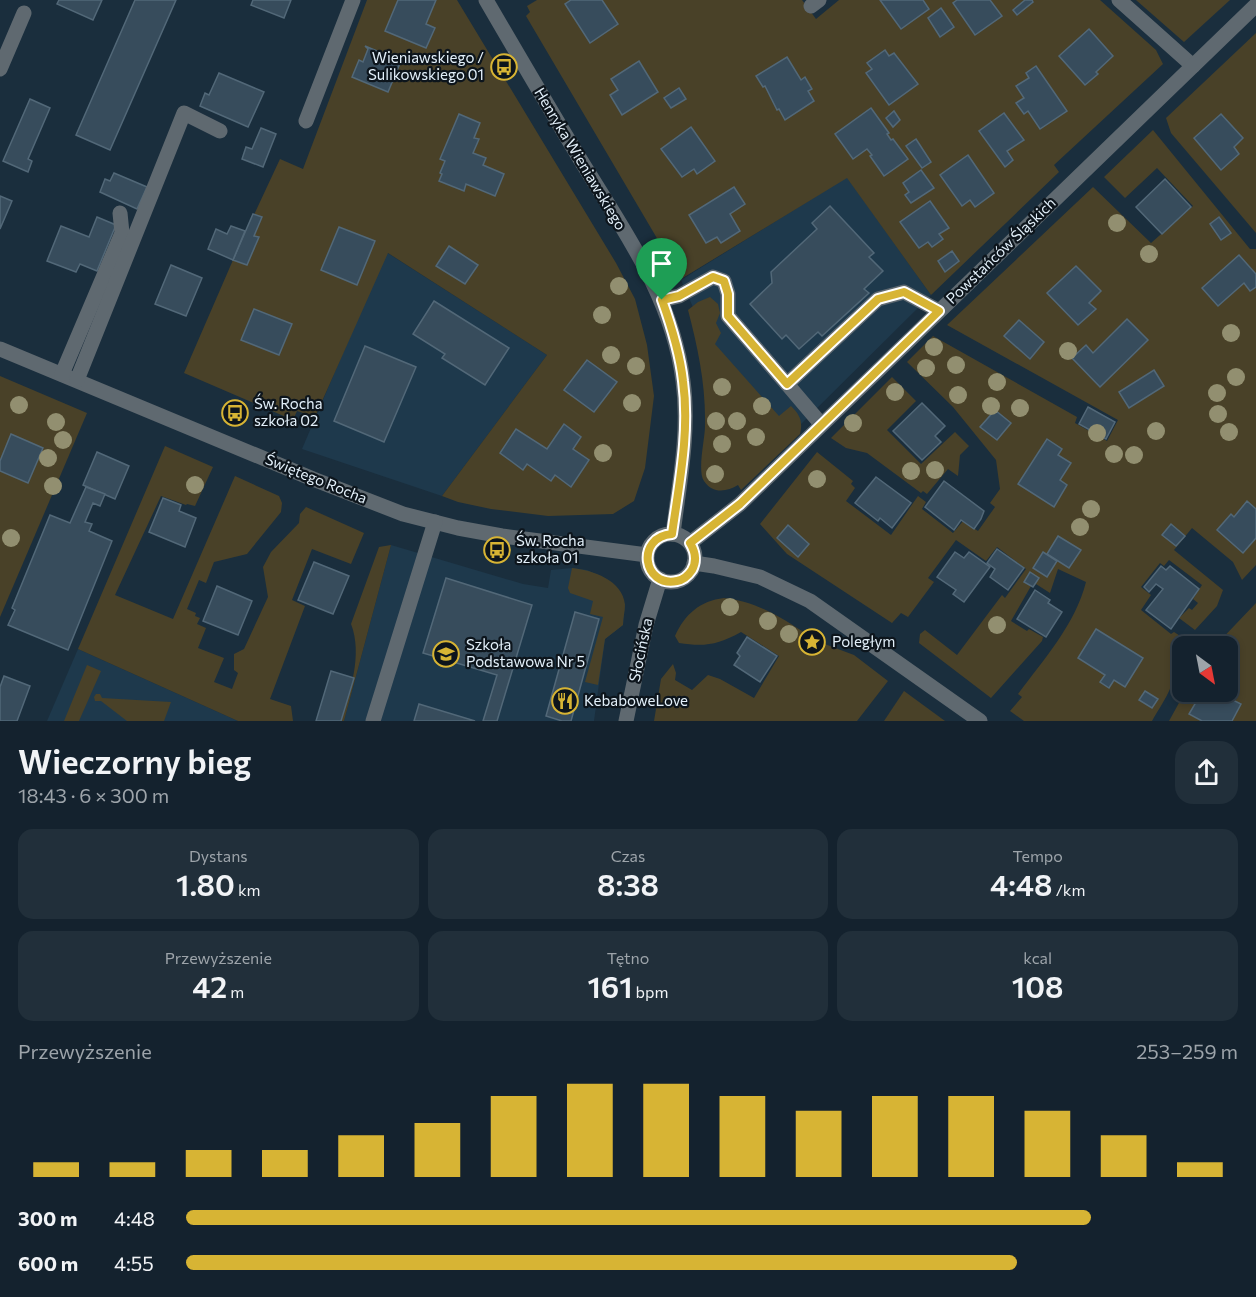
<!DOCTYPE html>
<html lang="pl">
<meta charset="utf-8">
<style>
body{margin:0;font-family:Commissioner,sans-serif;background:#212f3a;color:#f1f3f6;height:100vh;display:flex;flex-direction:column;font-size:22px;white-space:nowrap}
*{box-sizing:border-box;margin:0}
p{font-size:20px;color:#9da4aa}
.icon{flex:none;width:33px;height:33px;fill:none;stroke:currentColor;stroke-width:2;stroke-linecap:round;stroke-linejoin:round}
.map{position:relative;height:721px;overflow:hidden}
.drawer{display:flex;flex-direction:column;background:#14222e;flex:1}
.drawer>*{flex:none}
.needle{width:39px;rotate:148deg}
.tools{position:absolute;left:1172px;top:636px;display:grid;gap:12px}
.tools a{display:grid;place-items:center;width:66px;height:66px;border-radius:12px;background:#14222e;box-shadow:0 3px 9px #0003,0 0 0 2px #333f4a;font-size:30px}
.pin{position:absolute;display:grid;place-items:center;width:51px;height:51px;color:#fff;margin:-62px -26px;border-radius:50% 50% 50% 0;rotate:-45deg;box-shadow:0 0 6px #0007}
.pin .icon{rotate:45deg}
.round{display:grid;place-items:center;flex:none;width:63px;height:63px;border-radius:18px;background:#212f3a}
.overview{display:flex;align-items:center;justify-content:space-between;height:102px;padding:0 18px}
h1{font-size:33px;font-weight:600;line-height:45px}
.stats{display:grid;grid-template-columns:repeat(3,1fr);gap:9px;height:102px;padding:6px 18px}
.stats div{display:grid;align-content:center;border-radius:15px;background:#212f3a;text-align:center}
.stats b{font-size:30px;font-weight:600}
.stats small{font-size:16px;font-weight:400}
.stats p{font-size:16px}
.chart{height:168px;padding:12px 18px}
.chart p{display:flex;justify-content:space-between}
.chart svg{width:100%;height:108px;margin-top:6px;stroke:#d7b434;stroke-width:6}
ul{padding:0 18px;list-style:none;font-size:20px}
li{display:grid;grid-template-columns:96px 72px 1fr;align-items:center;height:45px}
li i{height:15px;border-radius:8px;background:#d7b434}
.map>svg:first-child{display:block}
.built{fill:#1e394c}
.green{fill:#494128}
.building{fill:#374c5c;stroke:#526878;stroke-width:1.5}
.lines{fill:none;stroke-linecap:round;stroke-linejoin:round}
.minor{stroke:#5f6970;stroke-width:15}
.tree{fill:#928f70}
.route-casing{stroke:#fff;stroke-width:12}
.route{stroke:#d7b434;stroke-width:8}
.labels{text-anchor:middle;stroke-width:4.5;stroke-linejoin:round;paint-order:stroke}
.poi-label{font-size:15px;fill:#e3f0fa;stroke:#0d151c;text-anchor:start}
.street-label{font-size:15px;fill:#e3f0fa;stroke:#0d151c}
</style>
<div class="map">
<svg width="1256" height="721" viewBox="0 0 1256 721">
<rect width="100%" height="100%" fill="#1a2e3d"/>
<g class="built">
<polygon points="847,177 931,295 799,426 736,482 724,487 718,486 709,459 704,368 696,314 681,280"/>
<polygon points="386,252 547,355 442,496 302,449"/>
<polygon points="391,545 523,584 548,588 551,570 572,568 587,570 607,579 617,588 625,604 623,625 605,639 594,721 344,721"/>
<polygon points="78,649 238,721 47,721"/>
</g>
<g class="green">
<polygon points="367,0 457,0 616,263 635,299 647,345 654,396 645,468 634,501 613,514 548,516 491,509 458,502 442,496 547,355 388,253 315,417 297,411 293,420 184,373 233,260 280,159 303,169"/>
<polygon points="537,0 802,0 816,19 839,0 1100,0 1156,50 1163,64 1054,165 1059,172 931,295 847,178 681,279 526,16 530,12 527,6"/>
<polygon points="1136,0 1230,0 1184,42"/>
<polygon points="1256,33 1256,233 1171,133 1166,118"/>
<path d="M1153,130L1250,249H1256V565L1242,580L1233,562L1192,528L1174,550L1223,590L1217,606L1195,630L1179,618L1189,608L1192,610L1198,603L1193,599L1202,585L1169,560L1164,566L1160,563L1141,587L1151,595L1141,610L1171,634L1174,632L1185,639L1174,651C1181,679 1165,698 1152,721H1024L1010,711L1022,697L1018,694C1044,659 1075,625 1086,582L1058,569L1050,593L1036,584L1033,587L1031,586L1011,621L1027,631L1029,629L1043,637L1042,641L991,698L919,643L920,634L925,630L957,655L1002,595L1005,598L1026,569L997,547L986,561L956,540L928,578L934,582L908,617L901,613L892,623L787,554L760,524L817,452L853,481L851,484L855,488L846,501L891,535L918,496L926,502L922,509L953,533L963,521L978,531L995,507L990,503L1000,489L996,460L953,407L907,362L933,336L1077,417L1075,423L1107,441L1118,420L947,325L1093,187L1151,243L1193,206L1157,168L1125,198L1104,177Z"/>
<path d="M710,297L718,304L720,313L716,323L721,333L715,344L779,416L791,406C800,415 803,421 800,434L741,490L738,485C727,492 712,494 704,481C697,471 705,439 705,426C706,386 698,348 688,310L698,302Z"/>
<polygon points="0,376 87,413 0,617"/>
<polygon points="892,377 916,401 887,430 921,464 955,432 969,446 960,455 958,476 948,469 927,494 923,491 921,493 867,453 846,448 831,438"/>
<polygon points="165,446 213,467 195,506 187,504 186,505 161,496 115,595 173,619 235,476 279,496 282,503 281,512 247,554 214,562 206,583 199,580 187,609 196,613 195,616 200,618 197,624 206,628 198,648 224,658 214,682 232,689 238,673 234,670 234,654 244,649 268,597 263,567 271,552 299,523 300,514 306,507 364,533 351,564 312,549 292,600 305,606 270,699 291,706 293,721 238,721 78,649"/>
<path d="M391,545L344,721H341C350,691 363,655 351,624L379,547Z"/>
<path d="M572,568C592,570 623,580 625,605C625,611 623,618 623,625L605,639L598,685L585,682L603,617L590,614L593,601L570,593L568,588Z"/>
<path d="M724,598C756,601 782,618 808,635L803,646L814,652L822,643L854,655L888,681L857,721H654L661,679L673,664L676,673L675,680L692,690L708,675L720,679L754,698L779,656L741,632C718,645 704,647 679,643L675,636C685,614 700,601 724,598Z"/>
<polygon points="1256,603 1256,721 1169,721 1185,692 1227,692 1227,646 1215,646"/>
<polygon points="87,665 101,671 79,721 64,721"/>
<polygon points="904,691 945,721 884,721"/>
<polygon points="96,694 100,694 102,698 171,702 164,721 127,721 101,701 95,701 94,697"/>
</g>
<g class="building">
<polygon points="59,0 102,0 93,20 57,4"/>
<polygon points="135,0 176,0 110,150 76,135"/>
<polygon points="253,0 291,0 284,18 251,5"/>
<polygon points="398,0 436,0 426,24 435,28 426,48 385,31"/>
<polygon points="571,0 602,0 618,24 590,43 565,4"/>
<polygon points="880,0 923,0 929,9 901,29"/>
<polygon points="957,0 990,0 1002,16 975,35 953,3"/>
<polygon points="1025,0 1032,0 1033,2 1017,15 1013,10"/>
<polygon points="941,8 954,27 940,37 928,18"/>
<polygon points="1089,29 1113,56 1096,72 1098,74 1085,85 1059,56"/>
<polygon points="365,46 401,61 388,92 352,77 359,60 363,62 368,49"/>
<polygon points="885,50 889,56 894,53 918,84 889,105 866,73 872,69 867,63"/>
<polygon points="787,57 801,80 805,77 812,89 808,91 814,101 785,120 779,109 777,110 765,86 763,87 756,76"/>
<polygon points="639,61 658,92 622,115 610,95 618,90 611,79"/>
<polygon points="1036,66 1067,111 1040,129 1028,111 1024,114 1016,103 1024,98 1016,86 1029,78 1026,73"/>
<polygon points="219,73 264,92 248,127 200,106 205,93 209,95"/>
<polygon points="679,88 686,99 671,108 664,98"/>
<polygon points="30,99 50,108 28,159 32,161 28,172 3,161"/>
<polygon points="871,108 889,133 887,134 891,140 893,139 908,159 884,176 870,156 872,155 867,149 853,159 835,134"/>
<polygon points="894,111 900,120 893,127 886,118"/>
<polygon points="1004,113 1024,140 1007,151 1013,160 1005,167 979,131"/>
<polygon points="459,114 480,123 474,138 479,139 473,153 486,158 483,165 504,174 495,196 466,184 464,191 439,181 442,174 440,173 445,161 440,159"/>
<polygon points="1221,114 1243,138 1234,147 1239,154 1221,170 1194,138"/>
<polygon points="691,127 715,161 697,174 694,169 682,177 661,149"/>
<polygon points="261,128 276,134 263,167 242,159 246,147 252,149"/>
<polygon points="916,139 931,162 922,168 906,146"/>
<polygon points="968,155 994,193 975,207 970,200 962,206 940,175"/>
<polygon points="921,170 934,188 911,203 905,195 909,192 903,183"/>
<polygon points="114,173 147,187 137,209 100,192 105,179 110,181"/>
<polygon points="1165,179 1191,207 1162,234 1136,207"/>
<polygon points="734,187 745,204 730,214 740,231 721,243 717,237 706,243 689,215"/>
<polygon points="0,196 12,201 0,229"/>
<polygon points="930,201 949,228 939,234 943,239 932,247 928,242 919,248 900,222"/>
<polygon points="830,206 874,253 869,257 883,271 864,289 869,293 822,336 818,332 799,349 786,335 782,339 750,304 772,283 771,272 817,229 812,223"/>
<polygon points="253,214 262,217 254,236 259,237 247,265 233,260"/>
<polygon points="97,217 116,225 97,271 80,264 76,272 47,261 61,226 89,237"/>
<polygon points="1219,217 1231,233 1221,240 1210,224"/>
<polygon points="231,226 245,231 233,260 208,249 216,229 227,234"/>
<polygon points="339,227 375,241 357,285 321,270"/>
<polygon points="449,246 478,265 465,284 436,266"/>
<polygon points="952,251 959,261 945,272 938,261"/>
<polygon points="1239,255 1256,274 1256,287 1250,291 1244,283 1218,306 1202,288"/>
<polygon points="171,265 202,278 186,316 155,304"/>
<polygon points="1076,266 1101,291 1089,303 1096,309 1078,325 1047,293"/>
<polygon points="434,301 509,348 485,385 442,358 445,354 413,334"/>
<polygon points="254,309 292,324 279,355 241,340"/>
<polygon points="1127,319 1148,340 1100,387 1072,358 1086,345 1093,353"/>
<polygon points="1019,320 1044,342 1030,359 1004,336"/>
<polygon points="365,346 416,367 384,442 334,421"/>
<polygon points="587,360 617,382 594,412 564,390"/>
<polygon points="1154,370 1164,386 1129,408 1119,392"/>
<polygon points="922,403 945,426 935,436 941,442 922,460 893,431"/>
<polygon points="1088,407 1115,422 1106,439 1079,424"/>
<polygon points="995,410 1011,423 997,440 980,427"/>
<polygon points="564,424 581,437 573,449 589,460 571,487 555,475 551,481 527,464 523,470 500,453 516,429 547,449"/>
<polygon points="11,434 43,448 28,483 0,471 0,461"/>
<polygon points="1047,439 1062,449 1058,455 1071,463 1060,480 1067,485 1054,507 1018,484"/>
<polygon points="97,452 129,466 115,499 83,485"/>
<polygon points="876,477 911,503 892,528 880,518 878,521 855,503"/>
<polygon points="944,481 984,511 981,519 974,529 961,520 954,530 925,507"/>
<polygon points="86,487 105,494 100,506 93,503 85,522 92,524 89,531 112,541 68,650 8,625 15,610 12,608 50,515 70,523"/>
<polygon points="163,498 181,505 179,511 196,518 185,547 149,532"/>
<polygon points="1247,501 1256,509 1256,538 1243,553 1217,530 1231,514 1234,517"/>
<polygon points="1171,524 1185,536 1176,546 1162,535"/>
<polygon points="788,525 809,544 798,557 777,538"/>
<polygon points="1058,536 1081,550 1069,568 1047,554"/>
<polygon points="997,549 1024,568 1008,590 990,577 995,569 987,563"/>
<polygon points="955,552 964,558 969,552 990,567 964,602 953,594 956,590 937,577"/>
<polygon points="1043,552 1057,561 1047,577 1033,568"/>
<polygon points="314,562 349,576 333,614 298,600"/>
<polygon points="1161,566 1166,570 1170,566 1199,589 1171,629 1146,610 1163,589 1156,584 1149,592 1144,587"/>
<polygon points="1030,572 1039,578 1033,587 1024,582"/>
<polygon points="446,578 532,605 497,721 483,721 497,675 423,653"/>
<polygon points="217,586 252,601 238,635 203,621"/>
<polygon points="1035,590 1050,600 1048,603 1062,612 1046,637 1017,619"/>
<polygon points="575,612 599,619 571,721 562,721 546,716"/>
<polygon points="1096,629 1143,658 1125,687 1114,680 1109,688 1100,682 1105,675 1078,658"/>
<polygon points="747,637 777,656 760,682 734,665 740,656 737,653"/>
<polygon points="331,671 354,678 341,721 316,721"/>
<polygon points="4,676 30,686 17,721 0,721 0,687"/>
<polygon points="1145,691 1158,699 1152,708 1139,700"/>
<polygon points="1202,692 1217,692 1241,704 1232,721 1202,721 1189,714"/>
<polygon points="419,704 475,721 414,721"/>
</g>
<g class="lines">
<g class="minor">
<path d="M486,0C518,55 550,110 583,164C625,232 673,299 683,381C690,432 679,484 673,534"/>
<polyline points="1119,0 1193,66"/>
<polyline points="811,6 819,0"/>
<polyline points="0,69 24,13"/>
<polyline points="306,121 353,0"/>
<polyline points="662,300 679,296 713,277 724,281 728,294 728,316 787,384"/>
<polyline points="0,349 313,479 403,514 458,528 502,536 647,555"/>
<polyline points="62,374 122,233 120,213"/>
<polyline points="77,380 184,113 220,131"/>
<polyline points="821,424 787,384 878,299 904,292 939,311"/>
<circle cx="671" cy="558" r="24"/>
<polyline points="690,543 740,504 1256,5"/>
<polyline points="694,563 714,566 760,577 810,601 980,721"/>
<polyline points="373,721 435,522"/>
<polyline points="626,721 646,625 660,579"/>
</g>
</g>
<g class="tree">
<circle cx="1117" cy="223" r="9"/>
<circle cx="1149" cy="254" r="9"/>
<circle cx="619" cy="286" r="9"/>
<circle cx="602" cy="315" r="9"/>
<circle cx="1231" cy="333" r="9"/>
<circle cx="934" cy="347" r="9"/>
<circle cx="1068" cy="351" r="9"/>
<circle cx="611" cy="355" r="9"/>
<circle cx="956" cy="365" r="9"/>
<circle cx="636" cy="366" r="9"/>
<circle cx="926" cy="368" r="9"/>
<circle cx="1236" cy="377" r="9"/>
<circle cx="997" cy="382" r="9"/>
<circle cx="722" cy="387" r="9"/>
<circle cx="895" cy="392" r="9"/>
<circle cx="1217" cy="393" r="9"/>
<circle cx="958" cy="395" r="9"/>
<circle cx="632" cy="403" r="9"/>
<circle cx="19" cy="405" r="9"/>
<circle cx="762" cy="406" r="9"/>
<circle cx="991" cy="406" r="9"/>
<circle cx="1020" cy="408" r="9"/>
<circle cx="1218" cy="414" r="9"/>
<circle cx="716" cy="421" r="9"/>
<circle cx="737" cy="421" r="9"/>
<circle cx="56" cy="422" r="9"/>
<circle cx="853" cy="423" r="9"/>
<circle cx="1156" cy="431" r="9"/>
<circle cx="1229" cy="432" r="9"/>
<circle cx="1097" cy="433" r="9"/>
<circle cx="756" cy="437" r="9"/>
<circle cx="63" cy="440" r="9"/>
<circle cx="722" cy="444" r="9"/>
<circle cx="603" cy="453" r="9"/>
<circle cx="1114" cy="454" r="9"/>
<circle cx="1134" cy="455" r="9"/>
<circle cx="48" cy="458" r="9"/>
<circle cx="935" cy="470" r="9"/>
<circle cx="911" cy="471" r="9"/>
<circle cx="715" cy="474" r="9"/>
<circle cx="817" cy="479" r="9"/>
<circle cx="195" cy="485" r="9"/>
<circle cx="53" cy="486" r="9"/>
<circle cx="1091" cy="509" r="9"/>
<circle cx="1080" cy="527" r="9"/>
<circle cx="11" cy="538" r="9"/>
<circle cx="730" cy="607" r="9"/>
<circle cx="768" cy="621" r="9"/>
<circle cx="997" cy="625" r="9"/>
<circle cx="789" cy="634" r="9"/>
</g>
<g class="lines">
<g class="route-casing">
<path id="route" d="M713,277L724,281L728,294V316L787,384L878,299L904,292L939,311L740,504L690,543C695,551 697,561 692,570C688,576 683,580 677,581C643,588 635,537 672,534C679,484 690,432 683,381C680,354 671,325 662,300L679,296Z"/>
</g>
<use href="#route" class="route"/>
</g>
<defs>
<g id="bus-ring" transform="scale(1.35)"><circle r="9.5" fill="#0d151c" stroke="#d7b434" stroke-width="1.5"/><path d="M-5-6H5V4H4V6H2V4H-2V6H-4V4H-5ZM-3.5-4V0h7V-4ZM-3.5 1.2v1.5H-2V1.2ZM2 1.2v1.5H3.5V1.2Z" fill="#d7b434"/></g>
<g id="sight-ring" transform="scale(1.35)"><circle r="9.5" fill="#0d151c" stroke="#d7b434" stroke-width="1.5"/><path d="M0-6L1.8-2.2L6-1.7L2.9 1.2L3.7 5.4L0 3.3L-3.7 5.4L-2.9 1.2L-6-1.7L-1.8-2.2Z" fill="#d7b434"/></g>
<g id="school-ring" transform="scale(1.35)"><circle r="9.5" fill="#0d151c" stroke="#d7b434" stroke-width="1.5"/><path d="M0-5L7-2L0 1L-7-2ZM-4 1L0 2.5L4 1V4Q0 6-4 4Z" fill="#d7b434"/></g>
<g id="restaurant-ring" transform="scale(1.35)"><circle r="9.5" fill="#0d151c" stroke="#d7b434" stroke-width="1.5"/><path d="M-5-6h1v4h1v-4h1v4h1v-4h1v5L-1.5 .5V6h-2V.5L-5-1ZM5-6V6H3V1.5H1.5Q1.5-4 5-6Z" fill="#d7b434"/></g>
</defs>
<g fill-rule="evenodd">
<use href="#bus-ring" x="504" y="67"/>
<use href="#bus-ring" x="235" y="413"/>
<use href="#bus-ring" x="497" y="550"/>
<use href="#sight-ring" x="812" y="642"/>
<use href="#school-ring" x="446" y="654"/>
<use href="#restaurant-ring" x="565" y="701"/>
</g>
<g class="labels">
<g class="poi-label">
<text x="484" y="63" text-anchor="end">Wieniawskiego /<tspan x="484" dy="17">Sulikowskiego 01</tspan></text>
<text x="254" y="409">Św. Rocha<tspan x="254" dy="17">szkoła 02</tspan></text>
<text x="516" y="546">Św. Rocha<tspan x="516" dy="17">szkoła 01</tspan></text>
<text x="832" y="647">Poległym</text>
<text x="466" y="650">Szkoła<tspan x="466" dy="17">Podstawowa Nr 5</tspan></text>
<text x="584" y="706">KebaboweLove</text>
</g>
<g class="street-label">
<text transform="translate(580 159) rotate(59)" y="5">Henryka Wieniawskiego</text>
<text transform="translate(1001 251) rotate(-44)" y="5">Powstańców Śląskich</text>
<text transform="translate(316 479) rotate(22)" y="5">Świętego Rocha</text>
<text transform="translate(641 650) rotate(-78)" y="5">Słocińska</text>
</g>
</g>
</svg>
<div class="tools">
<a><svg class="needle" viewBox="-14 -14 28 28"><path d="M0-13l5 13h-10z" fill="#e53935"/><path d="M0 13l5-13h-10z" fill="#9da4aa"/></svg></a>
</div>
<div class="pin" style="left:662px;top:300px;background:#1e9e55"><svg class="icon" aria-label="arrive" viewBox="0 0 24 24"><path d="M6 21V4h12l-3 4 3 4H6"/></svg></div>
</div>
<section class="drawer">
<div class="overview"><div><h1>Wieczorny bieg</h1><p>18:43 · 6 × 300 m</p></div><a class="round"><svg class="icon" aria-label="share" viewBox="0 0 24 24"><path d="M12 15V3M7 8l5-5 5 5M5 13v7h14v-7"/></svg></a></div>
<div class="stats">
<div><p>Dystans</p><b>1.80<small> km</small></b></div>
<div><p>Czas</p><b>8:38</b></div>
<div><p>Tempo</p><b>4:48<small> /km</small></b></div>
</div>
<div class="stats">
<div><p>Przewyższenie</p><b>42<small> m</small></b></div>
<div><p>Tętno</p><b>161<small> bpm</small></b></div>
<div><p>kcal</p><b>108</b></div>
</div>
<div class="chart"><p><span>Przewyższenie</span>253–259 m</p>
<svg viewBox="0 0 160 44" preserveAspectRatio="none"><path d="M5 44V38M15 44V38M25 44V33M35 44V33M45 44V27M55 44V22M65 44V11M75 44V6M85 44V6M95 44V11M105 44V17M115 44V11M125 44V11M135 44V17M145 44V27M155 44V38"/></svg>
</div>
<ul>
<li><b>300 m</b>4:48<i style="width:86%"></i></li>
<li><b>600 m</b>4:55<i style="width:79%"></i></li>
</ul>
</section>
